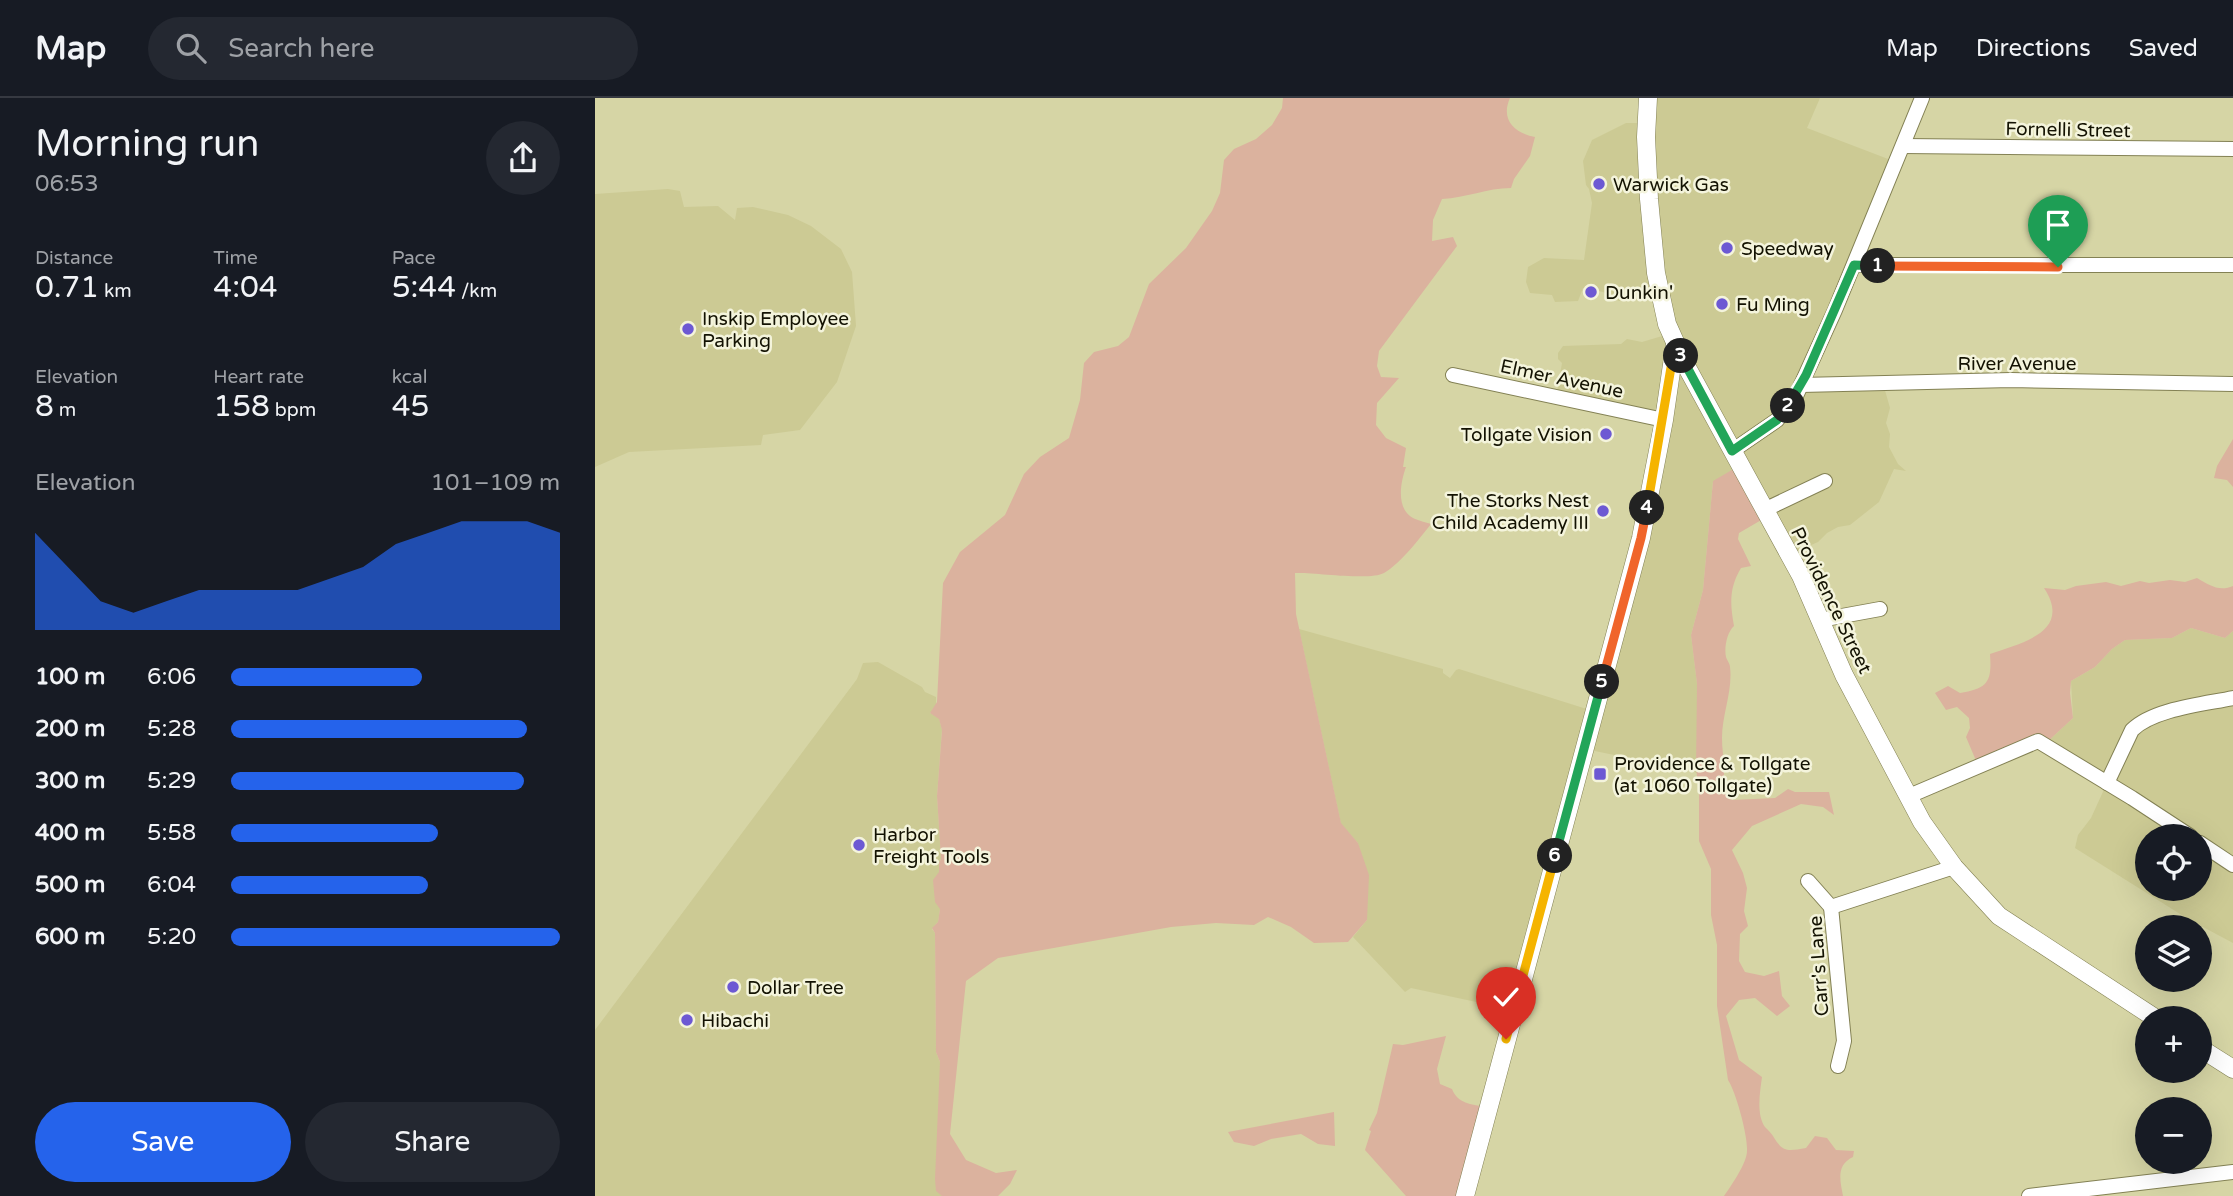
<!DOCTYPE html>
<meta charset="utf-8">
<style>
body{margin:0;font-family:"Varela Round",sans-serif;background:#242831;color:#f1f3f6;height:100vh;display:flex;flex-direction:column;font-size:26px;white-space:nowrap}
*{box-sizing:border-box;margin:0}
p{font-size:23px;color:#9ea1a6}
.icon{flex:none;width:38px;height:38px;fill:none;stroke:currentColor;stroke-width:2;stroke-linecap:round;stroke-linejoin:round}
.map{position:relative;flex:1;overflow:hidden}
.sheet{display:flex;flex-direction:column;background:#171b24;width:595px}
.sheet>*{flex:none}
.controls{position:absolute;left:1540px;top:726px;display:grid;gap:14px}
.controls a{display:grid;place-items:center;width:77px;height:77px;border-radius:50%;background:#171b24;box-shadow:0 7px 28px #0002;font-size:35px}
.pin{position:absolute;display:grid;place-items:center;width:60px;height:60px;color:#fff;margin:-72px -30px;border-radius:50% 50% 50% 0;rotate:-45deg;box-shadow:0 0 7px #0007}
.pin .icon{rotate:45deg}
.km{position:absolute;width:35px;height:35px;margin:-18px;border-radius:50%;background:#222;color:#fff;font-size:19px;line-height:35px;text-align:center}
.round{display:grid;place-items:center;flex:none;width:74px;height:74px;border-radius:37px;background:#242831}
.headline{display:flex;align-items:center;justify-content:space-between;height:119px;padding:0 35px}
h1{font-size:38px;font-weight:600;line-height:52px}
.metrics{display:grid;grid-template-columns:repeat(3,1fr);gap:10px;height:119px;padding:7px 35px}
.metrics div{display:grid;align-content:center}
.metrics b{font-size:30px;font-weight:600}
.metrics small{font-size:19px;font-weight:400}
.metrics p{font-size:19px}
.chart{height:196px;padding:14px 35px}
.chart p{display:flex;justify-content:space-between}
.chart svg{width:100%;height:126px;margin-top:7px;fill:#2563eb;opacity:.7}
.primary-button{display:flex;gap:14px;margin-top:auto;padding:14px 35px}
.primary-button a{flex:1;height:80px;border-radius:42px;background:#2563eb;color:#fff;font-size:28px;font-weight:600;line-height:80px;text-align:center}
.primary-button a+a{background:#242831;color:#f1f3f6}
ul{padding:0 35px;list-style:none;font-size:23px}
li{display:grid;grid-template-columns:112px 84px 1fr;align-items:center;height:52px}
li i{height:18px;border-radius:9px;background:#2563eb}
header{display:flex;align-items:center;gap:42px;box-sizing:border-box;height:98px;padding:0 35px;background:#171b24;border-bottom:2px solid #363941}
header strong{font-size:33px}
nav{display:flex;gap:38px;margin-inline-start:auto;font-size:24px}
.search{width:490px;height:63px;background:#242831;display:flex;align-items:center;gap:18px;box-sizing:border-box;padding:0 24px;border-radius:38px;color:#9ea1a6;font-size:26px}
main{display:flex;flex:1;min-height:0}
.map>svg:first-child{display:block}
.built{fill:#ccca94;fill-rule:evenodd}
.green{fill:#dbb29e}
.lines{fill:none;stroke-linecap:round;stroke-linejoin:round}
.minor-casing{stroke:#838154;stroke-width:16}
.major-casing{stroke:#838154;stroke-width:19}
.minor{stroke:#fff;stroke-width:14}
.major{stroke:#fff;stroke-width:18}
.split-1-casing{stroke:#fff;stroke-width:14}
.split-2-casing{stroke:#fff;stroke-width:14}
.split-3-casing{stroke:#fff;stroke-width:14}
.split-4-casing{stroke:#fff;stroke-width:14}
.split-5-casing{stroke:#fff;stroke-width:14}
.split-6-casing{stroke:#fff;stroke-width:14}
.split-7-casing{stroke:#fff;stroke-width:14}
.split-1{stroke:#f0652b;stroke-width:9}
.split-2{stroke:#22a559;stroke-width:9}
.split-3{stroke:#22a559;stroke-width:9}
.split-4{stroke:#f5b400;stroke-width:9}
.split-5{stroke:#f0652b;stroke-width:9}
.split-6{stroke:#22a559;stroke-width:9}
.split-7{stroke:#f5b400;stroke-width:9}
.poi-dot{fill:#6d59d3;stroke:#f4f4dc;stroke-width:2.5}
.labels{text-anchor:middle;stroke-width:5;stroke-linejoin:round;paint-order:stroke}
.street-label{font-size:19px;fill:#131202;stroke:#f4f4dc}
.poi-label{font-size:19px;fill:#131202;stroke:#f4f4dc;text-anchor:start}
</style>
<header>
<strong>Map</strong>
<div class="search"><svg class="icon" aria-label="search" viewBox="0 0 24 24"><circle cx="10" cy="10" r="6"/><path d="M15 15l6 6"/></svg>Search here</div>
<nav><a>Map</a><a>Directions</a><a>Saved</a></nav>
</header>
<main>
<section class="sheet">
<div class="headline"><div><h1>Morning run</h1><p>06:53</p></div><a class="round"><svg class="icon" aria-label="share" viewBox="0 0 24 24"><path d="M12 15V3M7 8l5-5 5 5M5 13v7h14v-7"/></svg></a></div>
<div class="metrics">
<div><p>Distance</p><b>0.71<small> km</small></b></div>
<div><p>Time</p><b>4:04</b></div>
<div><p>Pace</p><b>5:44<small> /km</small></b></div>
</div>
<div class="metrics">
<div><p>Elevation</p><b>8<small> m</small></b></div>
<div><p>Heart rate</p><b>158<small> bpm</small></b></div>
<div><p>kcal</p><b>45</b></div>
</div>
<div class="chart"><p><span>Elevation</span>101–109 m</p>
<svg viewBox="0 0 160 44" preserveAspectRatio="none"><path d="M0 44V10L10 22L20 34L30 38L40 34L50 30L60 30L70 30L80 30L90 26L100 22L110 14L120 10L130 6L140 6L150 6L160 10V44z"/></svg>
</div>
<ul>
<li><b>100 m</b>6:06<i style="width:58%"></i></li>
<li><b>200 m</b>5:28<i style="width:90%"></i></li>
<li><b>300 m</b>5:29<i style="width:89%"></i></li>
<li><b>400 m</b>5:58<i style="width:63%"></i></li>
<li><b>500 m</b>6:04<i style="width:60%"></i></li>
<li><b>600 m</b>5:20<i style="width:100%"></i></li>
</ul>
<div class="primary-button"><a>Save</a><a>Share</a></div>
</section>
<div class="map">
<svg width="1638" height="1098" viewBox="0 0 1638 1098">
<rect width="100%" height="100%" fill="#d6d5a5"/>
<g class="built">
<polygon points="1055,0 1225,0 1212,30 1301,64 1210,281 1289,289 1295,310 1291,325 1295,336 1294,349 1303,366 1311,373 1299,371 1284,404 1255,427 1243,429 1232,435 1223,444 1191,458 1172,422 1118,383 1108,492 1096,537 1102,586 1102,675 1079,666 1074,670 1066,667 1057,669 1029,659 990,651 914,911 816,890 810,894 758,839 772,822 763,745 746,726 704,531 848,571 848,575 855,580 861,572 864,571 998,613 1066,325 962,294 967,265 963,261 963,255 968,248 1026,246 1032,241 1047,244 1074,236 1066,200 1024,203 1008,194 988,190 983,203 960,204 957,197 935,195 931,184 933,169 949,160 989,162 997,105 994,91 991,87 988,63 997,42 1031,25 1054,25"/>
<polygon points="73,91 85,93 89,109 123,108 140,122 142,110 158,109 193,117 216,128 246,151 257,174 261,228 242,284 205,332 168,337 166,347 34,354 0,369 0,96"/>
<path d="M1596,530L1630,540L1638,533V845L1593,821L1480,750L1483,737L1496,720L1512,685L1450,646L1478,620L1476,583L1500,569L1517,551L1530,542L1577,540ZM1552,738H1605V791H1552Z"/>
<polygon points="283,564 327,589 330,594 341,599 341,608 335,615 344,620 347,631 342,698 346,761 344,765 345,811 343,824 337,831 340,835 341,954 345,964 347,1098 0,1098 0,932 262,581 268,565"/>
</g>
<g class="green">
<path d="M688,0H915C905,22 920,35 940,39L935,58L919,81L916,90C892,90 871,100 847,101L838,122L837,143L858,139L862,148L784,253L782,268L786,279L804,280L782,305L781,327L791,340L811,350L808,369H811C806,383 801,407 815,418C820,422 830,424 836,426C824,441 806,465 789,475C775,483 719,474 700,475L701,516L746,725L763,745L774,777L772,822L753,844L719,845L696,829L673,819L659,827L621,825L576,829L403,860L371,883L355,1036L371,1062L401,1075L422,1072L415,1086L403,1098H347L341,1093L340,1081L345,964L341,954L340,835L337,830L343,824L345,811L340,804L338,782L344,774V765L346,761L342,698L347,632L344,621L335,615L342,604L348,485L365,454L410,417L429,376L445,359L474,340L485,302L489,265L499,254L523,248L534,239L554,186L591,150L617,113L625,95L629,62L639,51L661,41L677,27L687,10Z"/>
<polygon points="1638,341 1638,389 1632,382 1619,380 1622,368"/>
<path d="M1142,369L1168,421L1144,435L1143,441L1156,468L1146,470C1134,490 1135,506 1139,528C1132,534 1129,550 1131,559C1132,562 1135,566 1135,569C1138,592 1127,617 1127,640C1127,657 1131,667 1128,684L1132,688L1137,702L1180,700L1193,691L1200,694H1234L1239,717L1228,709L1206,706L1157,728L1137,752L1148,775L1152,790L1149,813L1153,828L1145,836L1144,863L1150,874L1169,878L1184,873L1187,898L1195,908L1182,918L1160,900L1144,902L1131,918L1144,962L1167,979C1165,994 1161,1016 1170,1029C1173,1032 1176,1035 1178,1038C1188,1055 1193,1053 1211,1050L1220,1038L1232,1040L1241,1052L1259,1053L1258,1059C1241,1067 1245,1082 1248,1098H1129C1136,1088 1152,1065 1152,1053C1153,1038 1141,994 1133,982L1122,908V847L1116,817V771L1104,743V694L1101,670L1102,586L1096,537L1108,492L1118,383Z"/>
<path d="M1602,480C1614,487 1624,494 1638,488V533L1630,540L1596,530L1577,540L1530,542L1517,551L1500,569L1476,583L1475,595L1478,620L1450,646L1382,665L1371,639L1375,630L1374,620L1362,609L1351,612L1340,595L1353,588L1365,595C1393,590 1397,584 1395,556C1426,545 1478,534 1449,490L1470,492L1481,488L1511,484L1526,488L1545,483L1554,485L1575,482L1590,484Z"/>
<path d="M851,938L842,971L845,986L857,991C863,1006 876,1006 890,1009L867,1098H811L770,1052L776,1033L774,1032L782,1015L798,946L808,947Z"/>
<polygon points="739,1014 740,1048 723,1046 706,1036 676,1041 659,1048 639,1044 633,1034"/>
</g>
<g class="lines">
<g class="minor-casing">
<g id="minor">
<polyline points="1308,48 1638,51"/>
<polyline points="1259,167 1638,167"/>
<polyline points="858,277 1069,322"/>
<polyline points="1206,287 1416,282 1638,286"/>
<polyline points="1137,353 1182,322 1201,298 1240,212 1327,0"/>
<polyline points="1169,412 1230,383"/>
<polyline points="1225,522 1285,511"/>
<path d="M1512,685L1537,632C1558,611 1609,606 1638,600"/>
<polyline points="1314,698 1443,643 1537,700 1595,738"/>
<polyline points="1605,745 1638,767"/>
<polyline points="1213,783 1236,809"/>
<polyline points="1236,809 1249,943 1243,968"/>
<polyline points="1236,809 1359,769"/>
<polyline points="1434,1098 1638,1074"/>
</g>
</g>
<g class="major-casing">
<g id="major">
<polyline points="1053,0 1051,39 1054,101 1061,175 1072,226 1089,264 1206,478 1249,577 1327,724 1359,769 1404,818 1560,920"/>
<polyline points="1605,950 1638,971"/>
<polyline points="870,1098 1046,440 1069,322 1080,246"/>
</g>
</g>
<use href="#minor" class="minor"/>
<use href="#major" class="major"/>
</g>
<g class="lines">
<g class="split-1-casing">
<polyline id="split-1" points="1283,168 1463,169"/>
</g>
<g class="split-2-casing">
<polyline id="split-2" points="1193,308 1211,277 1259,167 1283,168"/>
</g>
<g class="split-3-casing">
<polyline id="split-3" points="1086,258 1137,353 1182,322 1193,308"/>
</g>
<g class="split-4-casing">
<polyline id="split-4" points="1052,410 1080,246 1086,258"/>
</g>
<g class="split-5-casing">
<polyline id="split-5" points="1007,584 1046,440 1052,410"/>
</g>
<g class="split-6-casing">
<polyline id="split-6" points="960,758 1007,584"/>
</g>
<g class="split-7-casing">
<polyline id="split-7" points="911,941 960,758"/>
</g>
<use href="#split-1" class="split-1"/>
<use href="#split-2" class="split-2"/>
<use href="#split-3" class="split-3"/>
<use href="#split-4" class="split-4"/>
<use href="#split-5" class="split-5"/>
<use href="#split-6" class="split-6"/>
<use href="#split-7" class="split-7"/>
</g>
<g class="poi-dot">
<circle cx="1004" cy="86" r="7"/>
<circle cx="1132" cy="150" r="7"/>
<circle cx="996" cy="194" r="7"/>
<circle cx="1127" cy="206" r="7"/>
<circle cx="93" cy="231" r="7"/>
<circle cx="1011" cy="336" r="7"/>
<circle cx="1008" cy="413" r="7"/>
<rect x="998" y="669" width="14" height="14" rx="3.5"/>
<circle cx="264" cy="747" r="7"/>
<circle cx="138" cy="889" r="7"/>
<circle cx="92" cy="922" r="7"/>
</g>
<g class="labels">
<g class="street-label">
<text transform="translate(1473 31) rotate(1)" y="7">Fornelli Street</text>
<text x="1422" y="272">River Avenue</text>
<text transform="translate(967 280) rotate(12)" y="7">Elmer Avenue</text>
<text transform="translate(1237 502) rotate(64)" y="7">Providence Street</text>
<text transform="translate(1223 868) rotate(-94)" y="7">Carr's Lane</text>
</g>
<g class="poi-label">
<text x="1018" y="93">Warwick Gas</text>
<text x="1146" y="157">Speedway</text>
<text x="1010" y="201">Dunkin'</text>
<text x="1141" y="213">Fu Ming</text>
<text x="107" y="227">Inskip Employee<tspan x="107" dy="22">Parking</tspan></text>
<text x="997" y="343" text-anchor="end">Tollgate Vision</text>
<text x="994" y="409" text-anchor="end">The Storks Nest<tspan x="994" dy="22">Child Academy III</tspan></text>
<text x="1019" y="672">Providence &amp; Tollgate<tspan x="1019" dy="22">(at 1060 Tollgate)</tspan></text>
<text x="278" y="743">Harbor<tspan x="278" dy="22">Freight Tools</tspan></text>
<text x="152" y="896">Dollar Tree</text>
<text x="106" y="929">Hibachi</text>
</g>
</g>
</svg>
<div class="controls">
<a><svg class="icon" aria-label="locate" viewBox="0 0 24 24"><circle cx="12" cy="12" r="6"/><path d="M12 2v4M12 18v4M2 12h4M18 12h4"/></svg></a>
<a><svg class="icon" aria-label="layers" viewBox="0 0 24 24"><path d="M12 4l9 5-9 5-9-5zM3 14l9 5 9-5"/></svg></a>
<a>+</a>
<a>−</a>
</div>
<div class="pin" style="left:1463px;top:169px;background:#1e9e55"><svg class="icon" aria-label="arrive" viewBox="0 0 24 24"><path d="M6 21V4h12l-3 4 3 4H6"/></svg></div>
<div class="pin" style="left:911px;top:941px;background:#d93025"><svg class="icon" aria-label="check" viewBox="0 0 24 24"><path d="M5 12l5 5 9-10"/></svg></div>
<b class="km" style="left:1283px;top:168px">1</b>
<b class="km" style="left:1193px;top:308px">2</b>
<b class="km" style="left:1086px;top:258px">3</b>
<b class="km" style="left:1052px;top:410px">4</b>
<b class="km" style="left:1007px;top:584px">5</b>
<b class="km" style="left:960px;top:758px">6</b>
</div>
</main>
